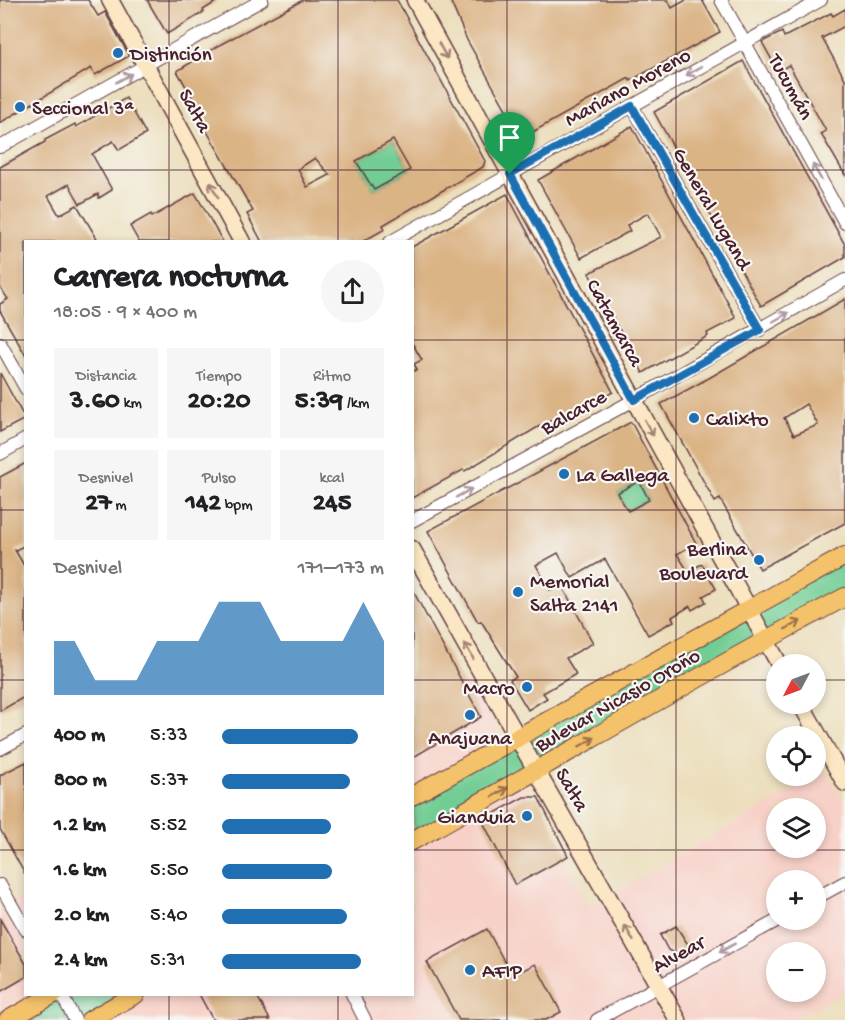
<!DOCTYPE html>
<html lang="es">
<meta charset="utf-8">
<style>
body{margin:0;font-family:"Gochi Hand",sans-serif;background:#f6f6f6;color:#202124;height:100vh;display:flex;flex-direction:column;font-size:22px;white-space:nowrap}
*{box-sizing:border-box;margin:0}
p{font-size:20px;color:#757577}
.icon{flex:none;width:33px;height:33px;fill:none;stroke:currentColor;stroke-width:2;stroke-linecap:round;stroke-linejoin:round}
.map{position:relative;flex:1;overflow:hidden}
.details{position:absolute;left:24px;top:240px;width:390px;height:756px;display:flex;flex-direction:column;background:#fff;border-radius:0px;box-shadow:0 3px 9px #0003}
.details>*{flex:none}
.needle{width:39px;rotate:229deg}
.controls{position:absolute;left:766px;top:654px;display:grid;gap:12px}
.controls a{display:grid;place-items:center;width:60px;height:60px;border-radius:50%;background:#fff;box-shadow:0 3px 9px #0003;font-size:30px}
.pin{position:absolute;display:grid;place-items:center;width:51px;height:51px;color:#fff;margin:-62px -26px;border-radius:50% 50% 50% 0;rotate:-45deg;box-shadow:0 0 6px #0007}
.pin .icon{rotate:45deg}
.round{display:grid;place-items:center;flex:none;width:63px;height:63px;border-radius:32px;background:#f6f6f6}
.summary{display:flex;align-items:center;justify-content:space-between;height:102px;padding:0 30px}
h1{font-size:33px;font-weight:800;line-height:45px}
.figures{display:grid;grid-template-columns:repeat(3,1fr);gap:9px;height:102px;padding:6px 30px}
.figures div{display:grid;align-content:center;border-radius:0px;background:#f6f6f6;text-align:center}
.figures b{font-size:26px;font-weight:800}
.figures small{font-size:16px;font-weight:400}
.figures p{font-size:16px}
.chart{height:168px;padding:12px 30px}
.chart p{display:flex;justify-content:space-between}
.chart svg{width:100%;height:108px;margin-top:6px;fill:#1f6fb2;opacity:.7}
ul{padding:0 30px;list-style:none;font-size:20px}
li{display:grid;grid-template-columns:96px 72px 1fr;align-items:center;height:45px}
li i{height:15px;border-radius:8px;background:#1f6fb2}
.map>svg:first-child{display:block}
.built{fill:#f7d1c8;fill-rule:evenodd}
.green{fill:#72cd94;stroke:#5e7660;stroke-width:1.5}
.building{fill:#dbb486;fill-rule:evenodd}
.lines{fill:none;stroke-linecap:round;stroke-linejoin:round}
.minor-casing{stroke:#623c41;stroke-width:14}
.secondary-casing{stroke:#623c41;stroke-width:19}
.primary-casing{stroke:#623c41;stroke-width:20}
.minor{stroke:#fff;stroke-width:12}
.secondary{stroke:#fbe7c3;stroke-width:16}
.primary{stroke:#f4c26a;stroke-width:18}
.oneway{stroke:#a28377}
.oneway2{stroke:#ae9aa0}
.oneway3{stroke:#9f704a}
.route-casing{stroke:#fff;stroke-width:12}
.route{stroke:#1f6fb2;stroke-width:8}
.grid{fill:none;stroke:#4a1f2b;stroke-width:1.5;stroke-opacity:0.55}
.poi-dot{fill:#1f6fb2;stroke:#f6f6f2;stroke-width:2}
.labels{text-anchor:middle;stroke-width:4.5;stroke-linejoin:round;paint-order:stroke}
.poi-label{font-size:21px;fill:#4a1f2b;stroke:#f6f6f2;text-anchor:start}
.street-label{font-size:21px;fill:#4a1f2b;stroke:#f6f6f2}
</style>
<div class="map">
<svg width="845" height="1020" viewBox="0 0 845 1020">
<rect width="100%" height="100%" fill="#f6f6f2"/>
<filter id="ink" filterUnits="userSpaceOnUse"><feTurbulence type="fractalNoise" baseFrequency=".0167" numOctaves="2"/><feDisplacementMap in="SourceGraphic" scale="12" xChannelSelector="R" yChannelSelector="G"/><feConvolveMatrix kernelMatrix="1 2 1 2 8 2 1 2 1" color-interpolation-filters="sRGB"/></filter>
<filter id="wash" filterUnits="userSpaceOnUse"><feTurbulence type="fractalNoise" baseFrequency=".008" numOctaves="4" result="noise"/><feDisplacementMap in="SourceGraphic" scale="24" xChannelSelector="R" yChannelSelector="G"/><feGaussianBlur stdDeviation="1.35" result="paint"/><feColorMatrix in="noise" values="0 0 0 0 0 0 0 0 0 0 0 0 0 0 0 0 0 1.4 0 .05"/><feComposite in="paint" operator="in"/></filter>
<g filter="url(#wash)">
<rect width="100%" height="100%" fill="#ecdebb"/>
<path class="built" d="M472,680L536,810L589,907L826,771L845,802V992L791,1020H0V910L25,896L26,994H412L413,715ZM777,808H816V848H777ZM777,880H816V920H777ZM777,952H816V992H777Z"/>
<g class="green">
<polygon points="393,140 410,170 374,190 356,161"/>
<polygon points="639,481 649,500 628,511 617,493"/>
<polygon points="845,556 845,597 413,841 413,796"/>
<polygon points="54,995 136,995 90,1020 8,1020"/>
</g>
<g id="blocks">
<g class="building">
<polygon points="0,0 88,0 98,16 105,12 129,56 95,75 91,68 0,123"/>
<polygon points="147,0 219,0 203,10 204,12 167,34"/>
<path d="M303,0H397L485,161L483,167L383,225L385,229L362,242H262L247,214L253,211L209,135L200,118L203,116L177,71L223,43ZM393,140L410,170L374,190L356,161ZM315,158L330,175L307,187L298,169Z"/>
<polygon points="450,0 668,0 672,8 686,0 702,0 720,32 630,81 629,78 522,138 467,40"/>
<polygon points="845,9 845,26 822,38 845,79 845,175 821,134 826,131 789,65 778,71 762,42 782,32 784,37 831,13 833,16"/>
<polygon points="743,61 845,245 845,257 761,306 654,112"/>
<polygon points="126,98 146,134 119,150 113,141 92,154 112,190 99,198 98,194 80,204 69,184 48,196 59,215 77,205 99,242 26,242 26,356 0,311 0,304 8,299 0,287 0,167 45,142 45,140 75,124 76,127"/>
<polygon points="632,126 736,318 707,333 708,336 643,373 589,273 661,237 648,213 627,225 630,231 581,258 538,180"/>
<polygon points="195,193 223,242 139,242 130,226 151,214 152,217"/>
<polygon points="507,194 613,392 554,425 552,420 538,427 465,471 463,470 412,498 412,372 417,369 414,364 422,360 412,343 412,247"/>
<path d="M845,299V523L760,569L720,499L715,502L661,404L709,378ZM806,404L818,425L794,435L784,418Z"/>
<polygon points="0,373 25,419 0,432"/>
<path d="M631,422L696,543L677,554L688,571L702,564L716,589L703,596L706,602L692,610L690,606L672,617L674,621L648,635L605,559L572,578L558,553L536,565L550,590L561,584L593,643L566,658L576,674L543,693L547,698L528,710L510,680L516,677L481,621L478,622L428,531ZM639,481L649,500L628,511L617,493Z"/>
<polygon points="26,463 26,545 15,550 26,569 26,696 0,711 0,477"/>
<polygon points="412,589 481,717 412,758"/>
<polygon points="26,762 26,876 0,829 0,775"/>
<polygon points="524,797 538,797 568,856 515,885 482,820"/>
<polygon points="0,919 26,964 26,977 0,992"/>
<polygon points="676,926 689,946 676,953 668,950 660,935"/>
<polygon points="487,929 512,976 535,964 561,1012 546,1020 459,1020 427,962"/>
<polygon points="199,994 256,994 270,1020 213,1020"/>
</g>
</g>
</g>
<g filter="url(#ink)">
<use href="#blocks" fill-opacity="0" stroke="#623c41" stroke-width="1.5"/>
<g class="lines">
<g class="minor-casing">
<g id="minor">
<polyline points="721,0 845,223"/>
<polyline points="632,106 760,330"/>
<polyline points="0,147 262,0"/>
<polyline points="390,242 821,0"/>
<polyline points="0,343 26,389"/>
<polyline points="0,454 26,439"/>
<polyline points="412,521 634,400 845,280"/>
<polyline points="0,749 26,735"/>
<polyline points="0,885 26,930"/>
<polyline points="816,898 845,882"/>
<polyline points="61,994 75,1020"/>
<polyline points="352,994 365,1020"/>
<polyline points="597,1020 778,920"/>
</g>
</g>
<g class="secondary-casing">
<g id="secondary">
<polyline points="110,0 242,242"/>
<polyline points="415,0 779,664"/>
<polyline points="412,549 528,756 678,1020"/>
<polyline points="801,704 845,783"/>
</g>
</g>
<g class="primary-casing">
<g id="primary">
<polyline points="412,796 845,556"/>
<path d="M412,841C557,760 699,675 845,597"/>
<polyline points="8,1020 54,994"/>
<polyline points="90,1020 136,994"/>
</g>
</g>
<use href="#minor" class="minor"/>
<use href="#secondary" class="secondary"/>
<use href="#primary" class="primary"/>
</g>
<defs><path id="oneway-shaft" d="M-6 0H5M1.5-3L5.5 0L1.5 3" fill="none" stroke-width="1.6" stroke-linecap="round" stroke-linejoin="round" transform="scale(1.5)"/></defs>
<g class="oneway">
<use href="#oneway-shaft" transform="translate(443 51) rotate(61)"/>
<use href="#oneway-shaft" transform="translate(214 190) rotate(-119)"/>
<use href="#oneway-shaft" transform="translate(649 428) rotate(61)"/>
<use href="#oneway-shaft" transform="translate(469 651) rotate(-119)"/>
<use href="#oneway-shaft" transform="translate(629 933) rotate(-120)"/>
</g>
<g class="oneway2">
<use href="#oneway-shaft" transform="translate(694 71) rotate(150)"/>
<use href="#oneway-shaft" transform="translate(124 78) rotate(-29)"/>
<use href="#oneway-shaft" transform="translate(817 172) rotate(-119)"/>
<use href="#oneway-shaft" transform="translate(781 317) rotate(-30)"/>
<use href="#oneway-shaft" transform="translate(464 493) rotate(-29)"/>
<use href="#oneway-shaft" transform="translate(727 948) rotate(151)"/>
</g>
<g class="oneway3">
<use href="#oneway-shaft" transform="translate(793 625) rotate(-28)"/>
<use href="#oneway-shaft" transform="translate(587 742) rotate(-30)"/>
<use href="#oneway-shaft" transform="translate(500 792) rotate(-29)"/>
</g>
</g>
<g class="lines" filter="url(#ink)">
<g class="route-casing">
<polygon id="route" points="632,106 760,330 634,400 510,174"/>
</g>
<use href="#route" class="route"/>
</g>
<path class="grid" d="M169,0V242M338,0V242M507,0V1020M676,0V1020M0,170H845M0,340H26M412,340H845M0,510H26M412,510H845M0,680H26M412,680H777M816,680H845M0,850H26M412,850H845M169,994V1020M338,994V1020"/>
<g class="poi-dot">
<circle cx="118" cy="53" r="6"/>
<circle cx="20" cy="107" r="6"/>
<circle cx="694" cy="418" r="6"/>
<circle cx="564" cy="474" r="6"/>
<circle cx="759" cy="560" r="6"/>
<circle cx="518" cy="592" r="6"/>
<circle cx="527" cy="687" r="6"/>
<circle cx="470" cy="715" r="6"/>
<circle cx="527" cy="816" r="6"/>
<circle cx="470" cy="970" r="6"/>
</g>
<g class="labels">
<g class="poi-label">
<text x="130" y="60">Distinción</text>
<text x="32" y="114">Seccional 3ª</text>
<text x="706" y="425">Calixto</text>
<text x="576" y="481">La Gallega</text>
<text x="747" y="555" text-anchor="end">Berlina<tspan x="747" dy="24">Boulevard</tspan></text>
<text x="530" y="587">Memorial<tspan x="530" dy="24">Salta 2141</tspan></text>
<text x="515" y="694" text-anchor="end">Macro</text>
<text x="470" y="744" text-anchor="middle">Anajuana</text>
<text x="515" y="823" text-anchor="end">Gianduia</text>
<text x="482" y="977">AFIP</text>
</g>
<g class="street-label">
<text transform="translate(627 86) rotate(-29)" y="7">Mariano Moreno</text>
<text transform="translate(792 86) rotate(61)" y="7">Tucumán</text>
<text transform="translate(196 110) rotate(61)" y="7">Salta</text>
<text transform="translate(713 208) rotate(60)" y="7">General Lugand</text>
<text transform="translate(616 322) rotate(61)" y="7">Catamarca</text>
<text transform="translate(573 411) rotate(-29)" y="7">Balcarce</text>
<text transform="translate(617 699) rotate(-30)" y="7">Bulevar Nicasio Oroño</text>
<text transform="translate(573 789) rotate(60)" y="7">Salta</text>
<text transform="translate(678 953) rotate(-29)" y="7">Alvear</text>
</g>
</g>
</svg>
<div class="controls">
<a><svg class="needle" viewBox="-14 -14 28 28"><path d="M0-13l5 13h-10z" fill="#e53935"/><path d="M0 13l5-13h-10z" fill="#757577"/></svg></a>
<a><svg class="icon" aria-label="locate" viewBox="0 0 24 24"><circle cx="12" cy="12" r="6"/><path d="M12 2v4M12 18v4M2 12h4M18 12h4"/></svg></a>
<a><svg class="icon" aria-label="layers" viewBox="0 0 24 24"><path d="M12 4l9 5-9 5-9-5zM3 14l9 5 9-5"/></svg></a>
<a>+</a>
<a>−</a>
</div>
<div class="pin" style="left:510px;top:174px;background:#1e9e55"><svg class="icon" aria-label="arrive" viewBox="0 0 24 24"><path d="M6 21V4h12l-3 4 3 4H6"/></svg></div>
<section class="details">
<div class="summary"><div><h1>Carrera nocturna</h1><p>18:05 · 9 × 400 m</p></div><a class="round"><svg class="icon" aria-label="share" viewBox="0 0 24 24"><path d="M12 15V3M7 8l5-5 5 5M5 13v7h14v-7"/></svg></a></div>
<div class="figures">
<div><p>Distancia</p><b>3.60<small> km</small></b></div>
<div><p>Tiempo</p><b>20:20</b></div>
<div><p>Ritmo</p><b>5:39<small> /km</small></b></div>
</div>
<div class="figures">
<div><p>Desnivel</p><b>27<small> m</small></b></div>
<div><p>Pulso</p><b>142<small> bpm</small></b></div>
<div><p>kcal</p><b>245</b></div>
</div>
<div class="chart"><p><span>Desnivel</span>171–173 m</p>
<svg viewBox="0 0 160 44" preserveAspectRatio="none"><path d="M0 44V22L10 22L20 38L30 38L40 38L50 22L60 22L70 22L80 6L90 6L100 6L110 22L120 22L130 22L140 22L150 6L160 22V44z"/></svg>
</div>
<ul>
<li><b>400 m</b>5:33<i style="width:84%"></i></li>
<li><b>800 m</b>5:37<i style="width:79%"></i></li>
<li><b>1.2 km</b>5:52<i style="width:67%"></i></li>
<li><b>1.6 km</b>5:50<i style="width:68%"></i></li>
<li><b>2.0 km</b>5:40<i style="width:77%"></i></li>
<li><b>2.4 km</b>5:31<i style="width:86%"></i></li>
</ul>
</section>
</div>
